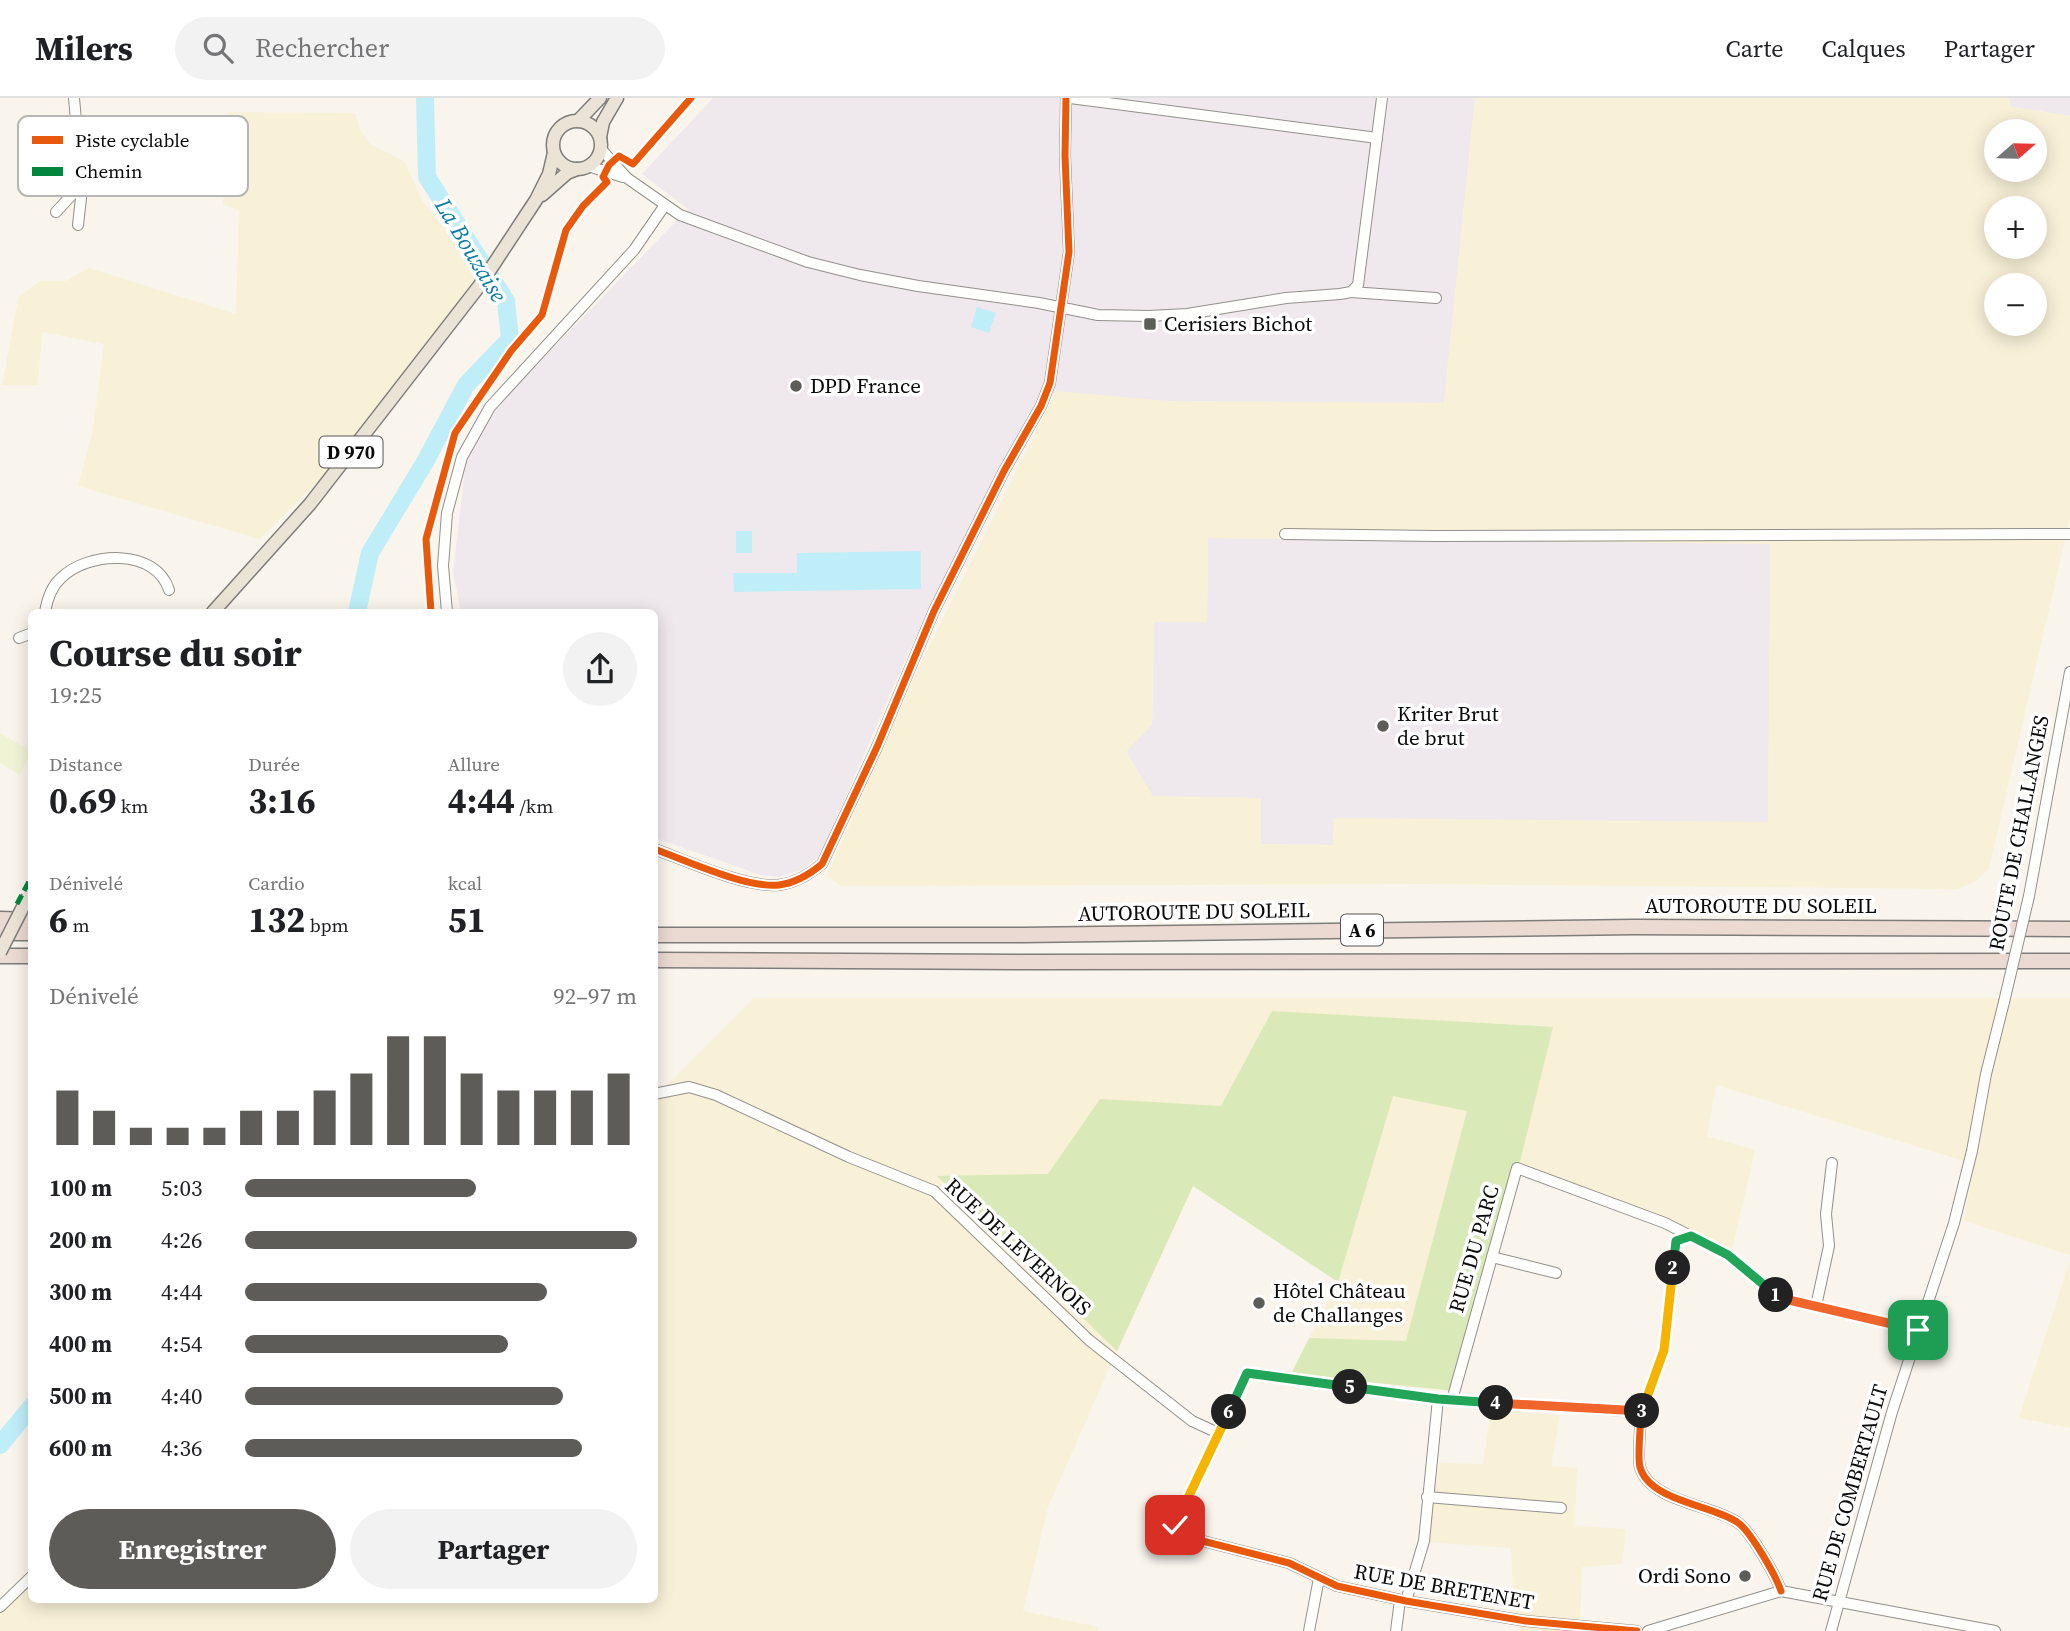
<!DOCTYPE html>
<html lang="fr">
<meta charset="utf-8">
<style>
body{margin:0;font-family:"Source Serif 4",serif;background:#f2f2f2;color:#202124;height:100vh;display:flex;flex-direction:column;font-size:26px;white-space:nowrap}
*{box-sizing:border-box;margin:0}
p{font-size:23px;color:#757577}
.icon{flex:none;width:38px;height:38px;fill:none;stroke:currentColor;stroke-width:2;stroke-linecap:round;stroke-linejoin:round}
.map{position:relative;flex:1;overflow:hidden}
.sheet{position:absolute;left:28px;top:511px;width:630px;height:994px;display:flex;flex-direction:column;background:#fff;border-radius:10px;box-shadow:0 4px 18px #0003}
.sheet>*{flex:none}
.needle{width:46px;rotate:70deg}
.fabs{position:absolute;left:1984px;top:21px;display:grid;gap:14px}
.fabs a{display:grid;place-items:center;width:63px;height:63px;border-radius:50%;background:#fff;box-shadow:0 4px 18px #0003;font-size:35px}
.pin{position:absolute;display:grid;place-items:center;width:60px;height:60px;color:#fff;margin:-30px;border-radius:14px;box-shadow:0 4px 10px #0006}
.km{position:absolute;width:35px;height:35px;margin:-18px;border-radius:50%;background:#222;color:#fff;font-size:19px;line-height:35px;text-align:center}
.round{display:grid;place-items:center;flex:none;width:74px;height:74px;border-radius:37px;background:#f2f2f2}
.summary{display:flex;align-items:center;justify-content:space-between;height:119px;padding:0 21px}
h1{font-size:38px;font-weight:700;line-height:52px}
.figures{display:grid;grid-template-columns:repeat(3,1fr);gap:10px;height:119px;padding:7px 21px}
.figures div{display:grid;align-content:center}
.figures b{font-size:35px;font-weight:700}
.figures small{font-size:19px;font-weight:400}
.figures p{font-size:19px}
.chart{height:196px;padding:14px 21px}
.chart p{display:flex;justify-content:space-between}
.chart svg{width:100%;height:126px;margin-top:7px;stroke:#5e5c59;stroke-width:6}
.button{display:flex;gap:14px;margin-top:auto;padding:14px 21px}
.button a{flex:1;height:80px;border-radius:42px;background:#5e5c59;color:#fff;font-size:28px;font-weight:700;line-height:80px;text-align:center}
.button a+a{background:#f2f2f2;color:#202124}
ul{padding:0 21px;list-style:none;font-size:23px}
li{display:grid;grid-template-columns:112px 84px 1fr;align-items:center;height:52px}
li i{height:18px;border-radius:9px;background:#5e5c59}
header{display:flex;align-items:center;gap:42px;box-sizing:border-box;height:98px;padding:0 35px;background:#fff;border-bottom:2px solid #e0e0e0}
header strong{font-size:33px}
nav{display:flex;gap:38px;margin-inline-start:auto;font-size:24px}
.search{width:490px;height:63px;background:#f2f2f2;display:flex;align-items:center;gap:18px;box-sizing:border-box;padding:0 24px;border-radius:38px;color:#757577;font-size:26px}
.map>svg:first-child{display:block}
.industrial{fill:#efe8ec}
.farmland{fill:#f8f0d7;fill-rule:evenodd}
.forest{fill:#d9e9b7}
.pitch{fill:#f1f4d4}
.water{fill:#bfeef8}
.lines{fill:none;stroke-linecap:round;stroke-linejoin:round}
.river{stroke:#bfeef8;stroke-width:18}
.minor-casing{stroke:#92908c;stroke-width:12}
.major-casing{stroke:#7f7d7a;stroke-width:15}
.highway-casing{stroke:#7f7d7a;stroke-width:17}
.minor{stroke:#fefefc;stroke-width:10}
.major{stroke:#ebe3d6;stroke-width:12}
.highway{stroke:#eadad2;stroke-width:14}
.minor-bridge-casing{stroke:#92908c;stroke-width:12;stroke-linecap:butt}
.major-bridge-casing{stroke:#7f7d7a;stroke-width:15;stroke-linecap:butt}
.minor-bridge{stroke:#fefefc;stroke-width:10}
.major-bridge{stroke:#ebe3d6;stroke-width:12}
.quiet{stroke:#00873e;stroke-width:5;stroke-dasharray:10 5;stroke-linecap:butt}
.cycleway-casing{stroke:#fff;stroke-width:11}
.cycleway{stroke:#e8590c;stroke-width:7}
.split-1-casing{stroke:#fff;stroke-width:14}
.split-2-casing{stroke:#fff;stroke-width:14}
.split-3-casing{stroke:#fff;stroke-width:14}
.split-4-casing{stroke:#fff;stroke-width:14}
.split-5-casing{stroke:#fff;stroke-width:14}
.split-6-casing{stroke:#fff;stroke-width:14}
.split-7-casing{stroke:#fff;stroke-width:14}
.split-1{stroke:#f0652b;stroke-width:9}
.split-2{stroke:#22a559;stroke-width:9}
.split-3{stroke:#f5b400;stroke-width:9}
.split-4{stroke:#f0652b;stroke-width:9}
.split-5{stroke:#22a559;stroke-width:9}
.split-6{stroke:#22a559;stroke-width:9}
.split-7{stroke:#f5b400;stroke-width:9}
.poi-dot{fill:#5e5c59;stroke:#fff;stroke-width:2.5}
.labels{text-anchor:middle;stroke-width:7;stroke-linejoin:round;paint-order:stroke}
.shield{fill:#fff;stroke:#545454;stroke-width:2}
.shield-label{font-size:19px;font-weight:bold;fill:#0a0a0a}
.poi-label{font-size:21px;fill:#0a0a0a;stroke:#fff;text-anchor:start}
.street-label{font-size:21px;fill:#0a0a0a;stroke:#fff}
.water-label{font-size:23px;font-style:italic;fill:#087ca7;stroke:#fff}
.key{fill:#fff;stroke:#b6b6b6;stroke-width:2}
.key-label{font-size:19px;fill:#0a0a0a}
</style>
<header>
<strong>Milers</strong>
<div class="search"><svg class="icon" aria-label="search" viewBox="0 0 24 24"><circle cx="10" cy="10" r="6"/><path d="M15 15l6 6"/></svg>Rechercher</div>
<nav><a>Carte</a><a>Calques</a><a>Partager</a></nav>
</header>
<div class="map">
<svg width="2070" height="1533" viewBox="0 0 2070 1533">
<rect width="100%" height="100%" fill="#f9f5ed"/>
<g class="industrial">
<polygon points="713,0 1475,0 1444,305 1169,303 1042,294 992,384 904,564 821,756 803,771 779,779 761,777 655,740 654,514 461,514 453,475 466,362 501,304 688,111 642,76"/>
<polygon points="2010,0 2070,0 2070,18 2009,8"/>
<polygon points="1208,440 1771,446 1768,725 1334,720 1333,747 1261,746 1261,700 1153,699 1126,653 1152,627 1154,524 1207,524"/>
</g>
<g class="farmland">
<path d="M1475,0H2010L2009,8L2070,18V421L1989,770L1975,784L1957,791L1424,786L841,788L827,778L915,577L1056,293L1169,303L1444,305ZM1997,33H2035V72H1997ZM1997,110H2035V149H1997ZM1997,187H2035V226H1997ZM1208,440L1770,446L1768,724L1334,720L1333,747L1261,746V700L1153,698L1126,654L1152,627L1154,524H1207Z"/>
<polygon points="228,14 355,15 359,30 369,45 405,64 422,102 479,175 349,352 260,441 78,388 93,332 104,246 42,234 38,287 2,287 19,198 41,183 66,183 89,170 236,216 239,112 223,106"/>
<polygon points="754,900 2070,900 2070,1157 1964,1123 1974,1066 1716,987 1707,1038 1755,1052 1732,1152 1520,1068 1455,1293 1291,1276 1338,1184 1193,1088 1108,1273 1048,1409 1023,1513 1098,1529 1097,1533 0,1533 0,1514 31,1480 32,1502 654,1502 655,999"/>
<polygon points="2070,1162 2070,1330 2019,1320"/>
<polygon points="1491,1312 1560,1317 1551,1368 1577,1370 1575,1428 1626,1431 1622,1466 1582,1469 1580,1533 1521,1533 1514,1516 1511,1450 1428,1444 1439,1365 1483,1366"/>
</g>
<polygon class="forest" points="1272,913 1553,929 1519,1068 1455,1293 1291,1276 1309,1240 1406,1243 1467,1013 1393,998 1338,1184 1193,1088 1117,1253 937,1078 1048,1076 1100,1001 1221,1008"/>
<polygon class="pitch" points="0,635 31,653 20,677 0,665"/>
<g class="water">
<polygon points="977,209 996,215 989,235 971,229"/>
<rect x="736" y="433" width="16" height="22"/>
<polygon points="921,453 921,491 734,494 733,475 797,475 797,455"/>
</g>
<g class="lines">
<g class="river">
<polyline points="357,514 370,455 425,364 466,287 510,241 506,203 427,79 425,0"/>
<polyline points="0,1347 32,1308"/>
</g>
<g class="minor-casing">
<g id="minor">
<polyline points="74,0 82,91 78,127"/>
<polyline points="1070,0 1377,40"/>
<polyline points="601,51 627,80 680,117 808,164 860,177 918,188 1039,205 1098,217 1149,218 1187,216 1286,200 1340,196 1351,194 1358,187 1382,0"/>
<polyline points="588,68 623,79"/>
<polyline points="56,114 80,88"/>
<polyline points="1351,194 1436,200"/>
<polyline points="1285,436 1435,438 2070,436"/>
<path d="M45,514C47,502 51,489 61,480C88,453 156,450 169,492"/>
<polyline points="447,514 443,468 447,415 462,359 490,309 634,152 665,107"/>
<polyline points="19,540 32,535"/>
<path d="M654,751C688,763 745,790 779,787C795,785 810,776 822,766L877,649L934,513L1004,373L1041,308L1050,285L1069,154L1065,58L1066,0"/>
<polyline points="2029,798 2070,574"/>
<polyline points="654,996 689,989 716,997 849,1059 934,1093 1089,1242 1192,1323 1218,1335"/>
<polyline points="1492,1159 1556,1175"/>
<polyline points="1816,1208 1829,1148 1826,1116 1832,1065"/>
<polyline points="1452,1302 1517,1070 1665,1125 1728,1157 1780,1200 1918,1232"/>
<polyline points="1641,1314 1664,1252 1676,1143 1691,1138"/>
<polyline points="1427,1399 1561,1410"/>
<polyline points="1406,1503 1424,1443 1438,1301"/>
<polyline points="0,1509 32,1478"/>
<polyline points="1309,1533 1319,1480"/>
<polyline points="1396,1533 1400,1502"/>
<path d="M1637,1533L1526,1523L1406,1503L1337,1488L1289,1465L1179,1437L1175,1427L1247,1275L1438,1301L1641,1314C1641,1327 1637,1358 1640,1369C1649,1403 1712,1407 1737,1424C1750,1432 1776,1478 1781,1493"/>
<polyline points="1648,1533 1781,1493 1995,1533"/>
<polyline points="1831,1533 1892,1314 1954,1125 1972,1053 1986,976 2004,904"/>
</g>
</g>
<g class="major-casing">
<g id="major">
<polyline points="578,23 600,0"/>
<circle cx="577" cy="47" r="24"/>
<polyline points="600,39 603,24 617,0"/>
<polyline points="542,97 567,75 577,71"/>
<polyline points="213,514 310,406 480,187 536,102 549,76 554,55"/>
</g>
</g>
<g class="highway-casing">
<g id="highway">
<polyline points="0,821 32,822"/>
<polyline points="0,835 32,835"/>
<polyline points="654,837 1023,837 1634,829 2070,831"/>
<polyline points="0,858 32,858"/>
<polyline points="654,862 1022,864 2070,863"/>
</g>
</g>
<use href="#minor" class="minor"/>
<use href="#major" class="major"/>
<use href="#highway" class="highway"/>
<g class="minor-bridge-casing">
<polyline id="minor-bridge" points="2004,904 2029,798"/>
</g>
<g class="major-bridge-casing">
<polyline id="major-bridge" points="0,854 28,799"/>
</g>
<use href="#minor-bridge" class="minor-bridge"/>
<use href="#major-bridge" class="major-bridge"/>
<polyline class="quiet" points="17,806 32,778"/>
<g class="cycleway-casing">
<g id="cycleway">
<polyline points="431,514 426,441 455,335 511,253 542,217 566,132 583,108 607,84 603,79 609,67 619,58 633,66 691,0"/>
<path d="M654,751C688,763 745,790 779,787C795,785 810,776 822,766L877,649L934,513L1004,373L1041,308L1050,285L1069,154L1065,58L1066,0"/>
<path d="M1637,1533L1526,1523L1406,1503L1337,1488L1289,1465L1179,1437L1175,1427L1247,1275L1438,1301L1641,1314C1641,1327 1637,1358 1640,1369C1649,1403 1712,1407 1737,1424C1750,1432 1776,1478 1781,1493"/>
</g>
</g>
<use href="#cycleway" class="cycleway"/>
</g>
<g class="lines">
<g class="split-1-casing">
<polyline id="split-1" points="1776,1197 1780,1200 1918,1232"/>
</g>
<g class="split-2-casing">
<polyline id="split-2" points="1673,1170 1676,1143 1691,1138 1728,1157 1776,1197"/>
</g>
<g class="split-3-casing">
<polyline id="split-3" points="1642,1313 1664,1252 1673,1170"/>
</g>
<g class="split-4-casing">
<polyline id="split-4" points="1496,1305 1642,1313"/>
</g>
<g class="split-5-casing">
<polyline id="split-5" points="1350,1289 1438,1301 1496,1305"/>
</g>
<g class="split-6-casing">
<polyline id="split-6" points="1229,1314 1247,1275 1350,1289"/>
</g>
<g class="split-7-casing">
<polyline id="split-7" points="1175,1427 1229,1314"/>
</g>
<use href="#split-1" class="split-1"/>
<use href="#split-2" class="split-2"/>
<use href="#split-3" class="split-3"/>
<use href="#split-4" class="split-4"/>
<use href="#split-5" class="split-5"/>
<use href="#split-6" class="split-6"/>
<use href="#split-7" class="split-7"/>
</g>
<g class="poi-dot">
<rect x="1143" y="219" width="14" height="14" rx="3.5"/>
<circle cx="796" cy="288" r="7"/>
<circle cx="1383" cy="628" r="7"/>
<circle cx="1259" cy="1205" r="7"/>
<circle cx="1745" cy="1478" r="7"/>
</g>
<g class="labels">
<g class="shield">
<rect x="319.5" y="338.5" width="63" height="31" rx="5"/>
<rect x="1341" y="816.5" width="42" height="31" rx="5"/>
</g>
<g class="shield-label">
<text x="351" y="361">D 970</text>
<text x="1362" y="839">A 6</text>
</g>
<g class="poi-label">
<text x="1164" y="233">Cerisiers Bichot</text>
<text x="810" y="295">DPD France</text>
<text x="1397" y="623">Kriter Brut<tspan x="1397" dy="24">de brut</tspan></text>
<text x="1273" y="1200">Hôtel Château<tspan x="1273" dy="24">de Challanges</tspan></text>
<text x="1731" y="1485" text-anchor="end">Ordi Sono</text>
</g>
<g class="street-label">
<text transform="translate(2019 735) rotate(-79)" y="7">ROUTE DE CHALLANGES</text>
<text x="1761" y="815">AUTOROUTE DU SOLEIL</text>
<text transform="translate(1194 814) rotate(-1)" y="7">AUTOROUTE DU SOLEIL</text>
<text transform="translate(1018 1149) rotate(43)" y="7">RUE DE LEVERNOIS</text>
<text transform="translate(1474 1151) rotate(-74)" y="7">RUE DU PARC</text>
<text transform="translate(1850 1395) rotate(-74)" y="7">RUE DE COMBERTAULT</text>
<text transform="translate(1444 1489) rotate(10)" y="7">RUE DE BRETENET</text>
</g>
<g class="water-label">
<text transform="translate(471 152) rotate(59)" y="8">La Bouzaise</text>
</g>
</g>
<rect x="18" y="18" width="230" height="80" rx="10" class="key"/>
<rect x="32" y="38" width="31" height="8" fill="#e8590c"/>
<rect x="32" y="69" width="31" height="9" fill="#00873e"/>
<g class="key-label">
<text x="75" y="49">Piste cyclable</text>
<text x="75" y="80">Chemin</text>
</g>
</svg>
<div class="fabs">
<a><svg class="needle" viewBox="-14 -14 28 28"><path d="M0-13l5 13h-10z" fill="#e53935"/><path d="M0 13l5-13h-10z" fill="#757577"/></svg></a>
<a>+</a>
<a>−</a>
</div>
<div class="pin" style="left:1918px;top:1232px;background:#1e9e55"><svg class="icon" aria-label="arrive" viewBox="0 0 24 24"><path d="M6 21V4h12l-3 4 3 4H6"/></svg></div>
<div class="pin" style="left:1175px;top:1427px;background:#d93025"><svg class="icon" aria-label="check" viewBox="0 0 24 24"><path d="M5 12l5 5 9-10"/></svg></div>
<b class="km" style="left:1776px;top:1197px">1</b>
<b class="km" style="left:1673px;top:1170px">2</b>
<b class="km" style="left:1642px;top:1313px">3</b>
<b class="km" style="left:1496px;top:1305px">4</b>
<b class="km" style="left:1350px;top:1289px">5</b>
<b class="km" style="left:1229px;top:1314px">6</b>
<section class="sheet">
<div class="summary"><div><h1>Course du soir</h1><p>19:25</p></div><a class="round"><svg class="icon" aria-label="share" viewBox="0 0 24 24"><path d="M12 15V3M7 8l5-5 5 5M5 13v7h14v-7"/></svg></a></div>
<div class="figures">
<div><p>Distance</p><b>0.69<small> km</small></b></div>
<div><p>Durée</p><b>3:16</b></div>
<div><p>Allure</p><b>4:44<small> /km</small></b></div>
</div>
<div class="figures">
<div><p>Dénivelé</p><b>6<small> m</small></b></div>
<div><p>Cardio</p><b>132<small> bpm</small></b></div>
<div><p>kcal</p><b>51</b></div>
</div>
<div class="chart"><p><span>Dénivelé</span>92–97 m</p>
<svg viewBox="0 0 160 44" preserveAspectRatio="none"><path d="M5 44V25M15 44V32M25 44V38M35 44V38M45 44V38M55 44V32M65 44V32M75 44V25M85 44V19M95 44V6M105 44V6M115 44V19M125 44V25M135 44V25M145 44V25M155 44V19"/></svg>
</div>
<ul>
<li><b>100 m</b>5:03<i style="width:59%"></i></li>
<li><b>200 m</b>4:26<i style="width:100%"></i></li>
<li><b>300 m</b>4:44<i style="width:77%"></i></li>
<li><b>400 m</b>4:54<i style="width:67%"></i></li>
<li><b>500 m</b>4:40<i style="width:81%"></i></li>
<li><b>600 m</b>4:36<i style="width:86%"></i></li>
</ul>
<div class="button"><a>Enregistrer</a><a>Partager</a></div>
</section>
</div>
